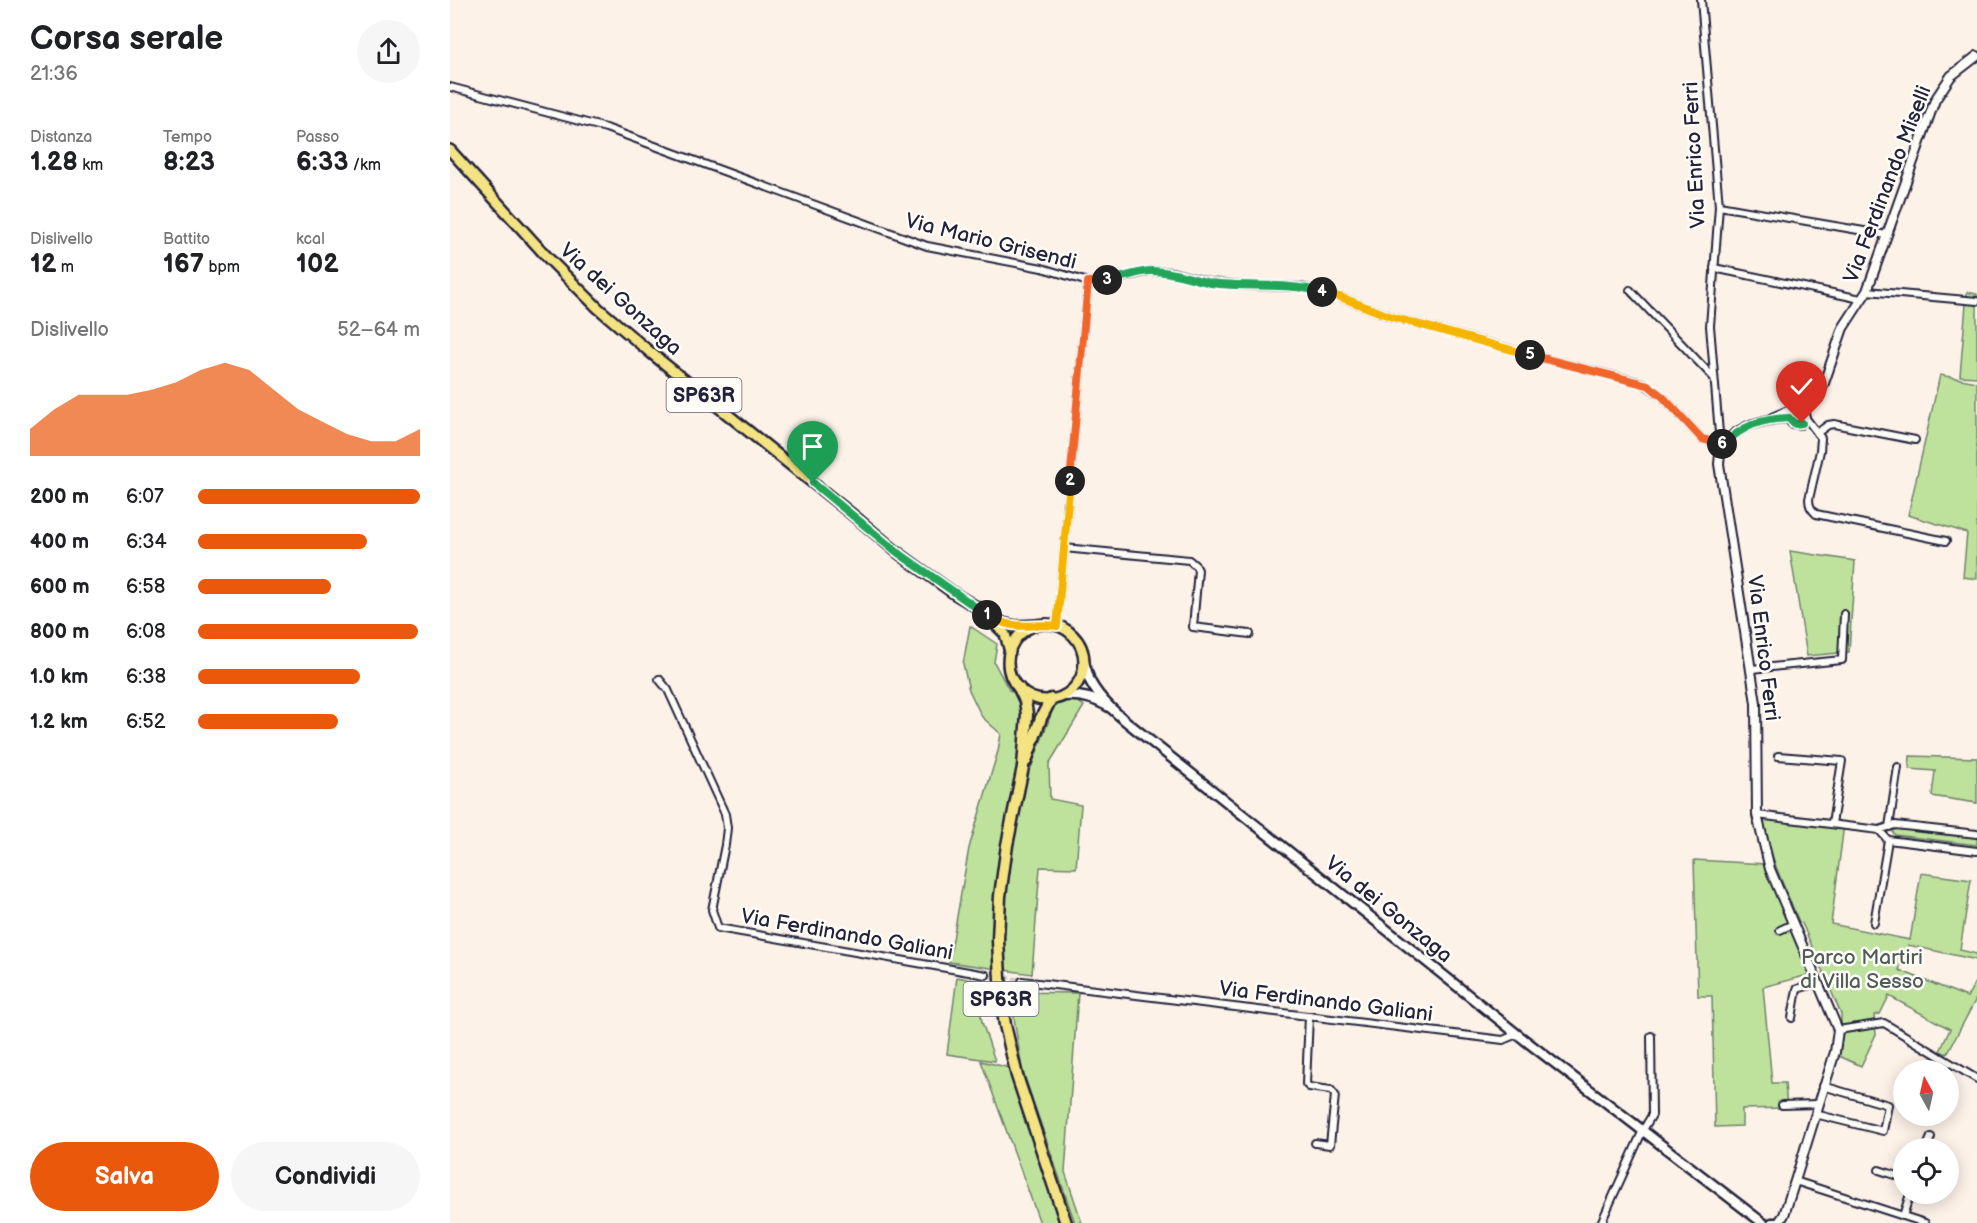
<!DOCTYPE html>
<html lang="it">
<meta charset="utf-8">
<style>
body{margin:0;font-family:"Balsamiq Sans",sans-serif;background:#f6f6f6;color:#202124;height:100vh;display:flex;flex-direction:column;font-size:22px;white-space:nowrap}
*{box-sizing:border-box;margin:0}
p{font-size:20px;color:#757577}
.icon{flex:none;width:33px;height:33px;fill:none;stroke:currentColor;stroke-width:2;stroke-linecap:round;stroke-linejoin:round}
.map{position:relative;flex:1;overflow:hidden}
.sheet{display:flex;flex-direction:column;background:#fff;width:450px}
.sheet>*{flex:none}
.needle{width:39px;rotate:352deg}
.controls{position:absolute;left:1443px;top:1060px;display:grid;gap:12px}
.controls a{display:grid;place-items:center;width:66px;height:66px;border-radius:50%;background:#fff;box-shadow:0 3px 15px #0003;font-size:30px}
.pin{position:absolute;display:grid;place-items:center;width:51px;height:51px;color:#fff;margin:-62px -26px;border-radius:50% 50% 50% 0;rotate:-45deg;box-shadow:0 0 6px #0007}
.pin .icon{rotate:45deg}
.km{position:absolute;width:30px;height:30px;margin:-15px;border-radius:50%;background:#222;color:#fff;font-size:16px;line-height:30px;text-align:center}
.round{display:grid;place-items:center;flex:none;width:63px;height:63px;border-radius:32px;background:#f6f6f6}
.overview{display:flex;align-items:center;justify-content:space-between;height:102px;padding:0 30px}
h1{font-size:33px;font-weight:700;line-height:45px}
.metrics{display:grid;grid-template-columns:repeat(3,1fr);gap:9px;height:102px;padding:6px 30px}
.metrics div{display:grid;align-content:center}
.metrics b{font-size:26px;font-weight:700}
.metrics small{font-size:16px;font-weight:400}
.metrics p{font-size:16px}
.chart{height:168px;padding:12px 30px}
.chart p{display:flex;justify-content:space-between}
.chart svg{width:100%;height:108px;margin-top:6px;fill:#ea580c;opacity:.7}
.primary-button{display:flex;gap:12px;margin-top:auto;padding:12px 30px}
.primary-button a{flex:1;height:69px;border-radius:36px;background:#ea580c;color:#fff;font-size:24px;font-weight:700;line-height:69px;text-align:center}
.primary-button a+a{background:#f6f6f6;color:#202124}
ul{padding:0 30px;list-style:none;font-size:20px}
li{display:grid;grid-template-columns:96px 72px 1fr;align-items:center;height:45px}
li i{height:15px;border-radius:8px;background:#ea580c}
main{display:flex;flex:1;min-height:0}
.map>svg:first-child{display:block}
.green{fill:#bee29c;stroke:#70826c;stroke-width:1.5}
.lines{fill:none;stroke-linecap:round;stroke-linejoin:round}
.minor-tunnel{stroke:#d1c8c5;stroke-width:6;stroke-dasharray:6 3;stroke-linecap:butt}
.minor-casing{stroke:#22223b;stroke-width:10}
.tertiary-casing{stroke:#22223b;stroke-width:12}
.secondary-casing{stroke:#22223b;stroke-width:13}
.primary-casing{stroke:#22223b;stroke-width:14}
.trunk-casing{stroke:#22223b;stroke-width:15}
.minor{stroke:#fdfcf7;stroke-width:6}
.tertiary{stroke:#fdfcf7;stroke-width:8}
.secondary{stroke:#fdfcf7;stroke-width:8}
.primary{stroke:#f4e382;stroke-width:9}
.trunk{stroke:#f4e382;stroke-width:10}
.split-1-casing{stroke:#fff;stroke-width:12}
.split-2-casing{stroke:#fff;stroke-width:12}
.split-3-casing{stroke:#fff;stroke-width:12}
.split-4-casing{stroke:#fff;stroke-width:12}
.split-5-casing{stroke:#fff;stroke-width:12}
.split-6-casing{stroke:#fff;stroke-width:12}
.split-7-casing{stroke:#fff;stroke-width:12}
.split-1{stroke:#22a559;stroke-width:8}
.split-2{stroke:#f5b400;stroke-width:8}
.split-3{stroke:#f0652b;stroke-width:8}
.split-4{stroke:#22a559;stroke-width:8}
.split-5{stroke:#f5b400;stroke-width:8}
.split-6{stroke:#f0652b;stroke-width:8}
.split-7{stroke:#22a559;stroke-width:8}
.labels{text-anchor:middle;stroke-width:5;stroke-linejoin:round;paint-order:stroke}
.shield{fill:#fdfcf7;stroke:#646373;stroke-width:1.5}
.shield-label{font-size:20px;font-weight:bold;fill:#22223b}
.street-label{font-size:21px;fill:#22223b;stroke:#fdfcf7}
.park-label{font-size:21px;fill:#515c58;stroke:#fdfcf7}
</style>
<main>
<section class="sheet">
<div class="overview"><div><h1>Corsa serale</h1><p>21:36</p></div><a class="round"><svg class="icon" aria-label="share" viewBox="0 0 24 24"><path d="M12 15V3M7 8l5-5 5 5M5 13v7h14v-7"/></svg></a></div>
<div class="metrics">
<div><p>Distanza</p><b>1.28<small> km</small></b></div>
<div><p>Tempo</p><b>8:23</b></div>
<div><p>Passo</p><b>6:33<small> /km</small></b></div>
</div>
<div class="metrics">
<div><p>Dislivello</p><b>12<small> m</small></b></div>
<div><p>Battito</p><b>167<small> bpm</small></b></div>
<div><p>kcal</p><b>102</b></div>
</div>
<div class="chart"><p><span>Dislivello</span>52–64 m</p>
<svg viewBox="0 0 160 44" preserveAspectRatio="none"><path d="M0 44V33L10 25L20 19L30 19L40 19L50 17L60 14L70 9L80 6L90 9L100 17L110 25L120 30L130 35L140 38L150 38L160 33V44z"/></svg>
</div>
<ul>
<li><b>200 m</b>6:07<i style="width:100%"></i></li>
<li><b>400 m</b>6:34<i style="width:76%"></i></li>
<li><b>600 m</b>6:58<i style="width:60%"></i></li>
<li><b>800 m</b>6:08<i style="width:99%"></i></li>
<li><b>1.0 km</b>6:38<i style="width:73%"></i></li>
<li><b>1.2 km</b>6:52<i style="width:63%"></i></li>
</ul>
<div class="primary-button"><a>Salva</a><a>Condividi</a></div>
</section>
<div class="map">
<svg width="1527" height="1223" viewBox="0 0 1527 1223">
<rect width="100%" height="100%" fill="#fdf2e8"/>
<filter id="ink" filterUnits="userSpaceOnUse"><feTurbulence type="fractalNoise" baseFrequency=".0167" numOctaves="2"/><feDisplacementMap in="SourceGraphic" scale="12" xChannelSelector="R" yChannelSelector="G"/><feConvolveMatrix kernelMatrix="1 2 1 2 8 2 1 2 1" color-interpolation-filters="sRGB"/></filter>
<g filter="url(#ink)">
<g class="green">
<polygon points="1517,292 1527,294 1527,377 1510,376"/>
<polygon points="1490,375 1527,382 1527,579 1513,577 1517,533 1458,515"/>
<polygon points="1340,551 1405,561 1399,652 1357,656"/>
<polygon points="520,626 547,644 544,662 559,690 569,695 571,715 567,765 581,768 606,701 624,699 634,706 599,764 600,799 631,805 626,868 590,867 582,974 499,962 519,848 548,751 551,734 532,717 519,690 513,664"/>
<polygon points="1460,756 1527,758 1527,803 1482,796 1485,771 1459,769"/>
<path d="M1314,816L1394,825L1381,924L1460,940L1471,873L1521,880L1510,950L1527,954V960L1458,945L1449,970L1517,997L1527,979V997L1497,1054L1490,1051L1500,1029L1439,996L1430,1014L1424,1015L1426,1034L1411,1066L1389,1056L1391,1045V1014L1352,923L1349,922C1336,889 1316,852 1314,816Z"/>
<polygon points="1446,829 1527,838 1527,845 1445,835 1442,831"/>
<polygon points="1244,860 1316,864 1362,974 1313,987 1322,1083 1335,1083 1337,1108 1292,1109 1292,1126 1265,1127 1262,996 1248,996"/>
<polygon points="507,977 526,981 532,1022 545,1061 497,1054"/>
<polygon points="560,992 628,993 615,1172 632,1223 625,1223 572,1069"/>
<polygon points="531,1061 560,1068 611,1223 590,1223"/>
</g>
<g class="lines">
<polyline class="minor-tunnel" points="536,975 572,981"/>
<g class="minor-casing">
<g id="minor">
<polyline points="1251,0 1269,206 1260,326 1269,433 1275,443"/>
<polyline points="0,87 156,128 477,246 592,268 638,282 662,280 701,271 722,272 760,282 803,286 852,287 890,297 942,317 1100,360 1193,383 1213,397 1252,439 1274,445"/>
<polyline points="1269,206 1437,235"/>
<polyline points="1264,268 1411,299"/>
<polyline points="1180,290 1264,378"/>
<polyline points="1417,291 1527,301"/>
<path d="M1355,417L1371,438L1370,451L1359,499C1359,506 1361,509 1366,514L1496,541"/>
<polyline points="1367,433 1378,425 1384,424 1465,440"/>
<polyline points="614,548 739,560 746,566 748,570 743,627 800,634"/>
<polyline points="607,626 638,282"/>
<polyline points="1301,669 1392,660 1394,614"/>
<polyline points="209,679 218,690 275,814 277,828 275,845 262,910 268,928 536,975"/>
<polyline points="1328,756 1392,761 1382,824"/>
<polyline points="1307,815 1429,830 1438,840 1527,851"/>
<polyline points="1439,827 1448,767"/>
<polyline points="1429,830 1445,825 1527,834"/>
<polyline points="1424,923 1438,840"/>
<polyline points="1330,930 1343,924"/>
<polyline points="572,981 1053,1040 1067,1034"/>
<polyline points="859,1016 856,1084 859,1087 881,1090 885,1095 880,1145 865,1143"/>
<polyline points="1342,1018 1347,989 1368,983"/>
<polyline points="1388,1030 1434,1023 1527,1079"/>
<polyline points="1332,1105 1368,1104"/>
<polyline points="1365,1114 1433,1131 1438,1105 1373,1086"/>
<polyline points="1476,1149 1481,1137"/>
<polyline points="1429,1170 1454,1178"/>
<polyline points="1345,1181 1475,1223"/>
<polyline points="1453,1216 1460,1194"/>
<polyline points="1151,1223 1193,1130 1202,1115 1201,1036"/>
</g>
</g>
<g class="tertiary-casing">
<g id="tertiary">
<polyline points="1353,410 1373,386 1393,328 1417,291 1485,100 1501,76 1527,56"/>
<polyline points="1322,418 1345,408 1353,410"/>
<path d="M1329,1222L1334,1215L1345,1181L1385,1052L1388,1030L1320,869L1307,815L1306,703L1269,464C1270,429 1310,419 1339,418L1342,423L1350,424L1355,417L1353,410"/>
</g>
</g>
<g class="secondary-casing">
<g id="secondary">
<path d="M634,662C636,668 638,675 640,681C652,705 679,723 698,739L1067,1034L1313,1223"/>
<path d="M614,696C632,695 643,698 659,707"/>
<polyline points="1322,1223 1331,1223"/>
</g>
</g>
<g class="primary-casing">
<g id="primary">
<polyline points="0,150 99,259 148,308 201,353 409,520 447,552 505,594 553,623 566,626 587,625"/>
<polyline points="542,621 555,634 560,652"/>
<circle cx="596" cy="662" r="38"/>
</g>
</g>
<g class="trunk-casing">
<g id="trunk">
<polyline points="569,688 575,701 577,714 573,767 557,845 550,896 548,940 551,998 555,1025 567,1076 616,1223"/>
<polyline points="576,761 591,718 601,699"/>
</g>
</g>
<use href="#minor" class="minor"/>
<use href="#tertiary" class="tertiary"/>
<use href="#secondary" class="secondary"/>
<use href="#primary" class="primary"/>
<use href="#trunk" class="trunk"/>
</g>
</g>
<g class="lines" filter="url(#ink)">
<g class="split-1-casing">
<polyline id="split-1" points="363,483 447,552 537,615"/>
</g>
<g class="split-2-casing">
<path id="split-2" d="M537,615C542,617 548,621 554,623C571,629 589,623 607,626L620,481"/>
</g>
<g class="split-3-casing">
<polyline id="split-3" points="620,481 638,282 657,280"/>
</g>
<g class="split-4-casing">
<path id="split-4" d="M657,280C672,279 687,271 702,271C723,271 741,279 761,283C798,288 835,282 872,292"/>
</g>
<g class="split-5-casing">
<polyline id="split-5" points="872,292 890,297 942,317 1080,355"/>
</g>
<g class="split-6-casing">
<polyline id="split-6" points="1080,355 1198,385 1213,397 1252,439 1272,444"/>
</g>
<g class="split-7-casing">
<path id="split-7" d="M1272,444L1274,445C1292,425 1313,419 1339,418L1345,424L1352,423"/>
</g>
<use href="#split-1" class="split-1"/>
<use href="#split-2" class="split-2"/>
<use href="#split-3" class="split-3"/>
<use href="#split-4" class="split-4"/>
<use href="#split-5" class="split-5"/>
<use href="#split-6" class="split-6"/>
<use href="#split-7" class="split-7"/>
</g>
<g class="labels">
<g class="shield">
<rect x="216.5" y="378" width="75" height="34" rx="4.5"/>
<rect x="513.5" y="982" width="75" height="34" rx="4.5"/>
</g>
<g class="shield-label">
<text x="254" y="402">SP63R</text>
<text x="551" y="1006">SP63R</text>
</g>
<g class="street-label">
<text transform="translate(1244 155) rotate(-93)" y="7">Via Enrico Ferri</text>
<text transform="translate(1437 184) rotate(-69)" y="7">Via Ferdinando Miselli</text>
<text transform="translate(541 241) rotate(14)" y="7">Via Mario Grisendi</text>
<text transform="translate(171 299) rotate(42)" y="7">Via dei Gonzaga</text>
<text transform="translate(1314 648) rotate(83)" y="7">Via Enrico Ferri</text>
<text transform="translate(939 909) rotate(39)" y="7">Via dei Gonzaga</text>
<text transform="translate(397 934) rotate(10)" y="7">Via Ferdinando Galiani</text>
<text transform="translate(876 1001) rotate(7)" y="7">Via Ferdinando Galiani</text>
</g>
<g class="park-label">
<text x="1412" y="964">Parco Martiri<tspan x="1412" dy="24">di Villa Sesso</tspan></text>
</g>
</g>
</svg>
<div class="controls">
<a><svg class="needle" viewBox="-14 -14 28 28"><path d="M0-13l5 13h-10z" fill="#e53935"/><path d="M0 13l5-13h-10z" fill="#757577"/></svg></a>
<a><svg class="icon" aria-label="locate" viewBox="0 0 24 24"><circle cx="12" cy="12" r="6"/><path d="M12 2v4M12 18v4M2 12h4M18 12h4"/></svg></a>
</div>
<div class="pin" style="left:363px;top:483px;background:#1e9e55"><svg class="icon" aria-label="arrive" viewBox="0 0 24 24"><path d="M6 21V4h12l-3 4 3 4H6"/></svg></div>
<div class="pin" style="left:1352px;top:423px;background:#d93025"><svg class="icon" aria-label="check" viewBox="0 0 24 24"><path d="M5 12l5 5 9-10"/></svg></div>
<b class="km" style="left:537px;top:615px">1</b>
<b class="km" style="left:620px;top:481px">2</b>
<b class="km" style="left:657px;top:280px">3</b>
<b class="km" style="left:872px;top:292px">4</b>
<b class="km" style="left:1080px;top:355px">5</b>
<b class="km" style="left:1272px;top:444px">6</b>
</div>
</main>
